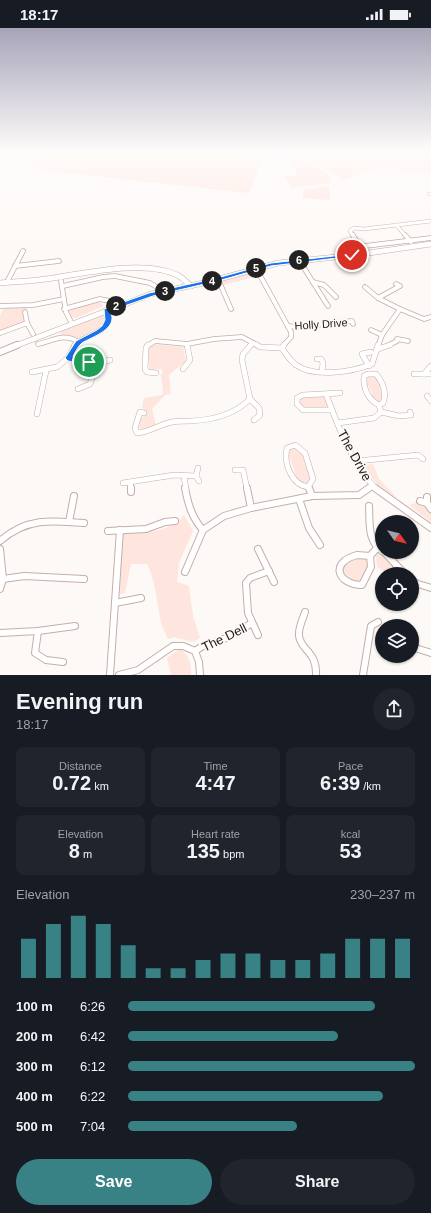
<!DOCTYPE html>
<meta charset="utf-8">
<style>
body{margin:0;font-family:Helvetica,sans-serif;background:#20242c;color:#f1f3f6;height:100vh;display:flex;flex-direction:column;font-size:15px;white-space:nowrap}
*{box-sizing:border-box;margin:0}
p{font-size:13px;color:#9ea1a6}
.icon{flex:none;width:22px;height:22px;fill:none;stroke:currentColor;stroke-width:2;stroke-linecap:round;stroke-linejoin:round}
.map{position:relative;height:647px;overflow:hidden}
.drawer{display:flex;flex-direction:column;background:#171b24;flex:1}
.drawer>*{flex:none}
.needle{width:26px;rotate:124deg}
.buttons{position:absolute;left:375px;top:487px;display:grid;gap:8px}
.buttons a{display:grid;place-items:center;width:44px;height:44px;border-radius:50%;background:#171b24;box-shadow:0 1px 3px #0004;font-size:20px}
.pin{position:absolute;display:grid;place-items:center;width:34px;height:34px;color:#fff;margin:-17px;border:2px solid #fff;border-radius:50%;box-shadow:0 1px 4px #0007}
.km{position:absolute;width:20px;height:20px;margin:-10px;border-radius:50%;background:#222;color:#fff;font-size:11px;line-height:20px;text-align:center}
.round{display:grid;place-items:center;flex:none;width:42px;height:42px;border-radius:21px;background:#20242c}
.overview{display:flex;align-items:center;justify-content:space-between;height:68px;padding:0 16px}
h1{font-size:22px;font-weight:800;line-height:30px}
.stats{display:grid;grid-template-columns:repeat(3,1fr);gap:6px;height:68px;padding:4px 16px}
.stats div{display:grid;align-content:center;border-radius:8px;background:#20242c;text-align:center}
.stats b{font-size:20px;font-weight:800}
.stats small{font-size:11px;font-weight:400}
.stats p{font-size:11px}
.chart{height:112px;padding:8px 16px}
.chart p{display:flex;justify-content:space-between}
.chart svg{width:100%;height:72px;margin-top:4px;stroke:#388185;stroke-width:6}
.primary-button{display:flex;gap:8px;margin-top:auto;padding:8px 16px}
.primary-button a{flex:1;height:46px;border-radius:24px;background:#388185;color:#fff;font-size:16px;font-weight:800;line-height:46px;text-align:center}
.primary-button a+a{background:#20242c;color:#f1f3f6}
ul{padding:0 16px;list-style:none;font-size:13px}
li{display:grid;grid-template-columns:64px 48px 1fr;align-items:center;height:30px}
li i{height:10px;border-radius:5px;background:#388185}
.status{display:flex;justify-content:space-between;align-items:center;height:28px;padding:0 20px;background:#171b24;direction:ltr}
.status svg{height:11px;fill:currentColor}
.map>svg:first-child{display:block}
.green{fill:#fee5dd}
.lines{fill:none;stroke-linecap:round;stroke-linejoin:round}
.minor-far3-casing{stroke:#c5aea7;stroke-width:4}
.minor-far2-casing{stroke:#c5aea7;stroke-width:5.5}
.minor-far1-casing{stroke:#c5aea7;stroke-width:6}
.minor-casing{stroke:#c5aea7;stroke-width:8}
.tertiary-far1-casing{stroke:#c5aea7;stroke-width:6}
.tertiary-casing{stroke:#c5aea7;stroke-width:8}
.minor-far3{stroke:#fff;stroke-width:3}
.minor-far2{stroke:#fff;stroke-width:4}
.minor-far1{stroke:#fff;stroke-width:5}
.minor{stroke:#fff;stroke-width:6}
.tertiary-far1{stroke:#fff;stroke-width:5}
.tertiary{stroke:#fff;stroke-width:6}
.route{fill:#1a73e8;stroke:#fff}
.labels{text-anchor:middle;stroke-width:4;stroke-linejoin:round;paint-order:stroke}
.street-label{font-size:11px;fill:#211917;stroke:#fdf9f7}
.near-street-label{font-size:13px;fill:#211917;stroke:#fdf9f7}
</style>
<div class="status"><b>18:17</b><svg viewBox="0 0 49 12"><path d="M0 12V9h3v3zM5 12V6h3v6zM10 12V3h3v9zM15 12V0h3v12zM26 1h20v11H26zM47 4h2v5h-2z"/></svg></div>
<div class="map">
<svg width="431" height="647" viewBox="0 0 431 647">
<rect width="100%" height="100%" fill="#fdf9f7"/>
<g class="green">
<polygon points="76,124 265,124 249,165 48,143 26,132 69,126"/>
<polygon points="324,124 431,124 431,145 410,144 382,138 343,152 304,128 331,126"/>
<polygon points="289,128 300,128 330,148 332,155 292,160 284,149 297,147"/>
<polygon points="329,158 330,172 303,170 303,162"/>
<polygon points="254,244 258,248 223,257 222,254 224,251"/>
<polygon points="100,273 100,275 104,278 76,290 71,289 68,282"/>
<polygon points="29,279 23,283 24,295 0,304 0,288 3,281"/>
<polygon points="102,287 107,290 101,300 79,312 72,307 61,308 60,304"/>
<polygon points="152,316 183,319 186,333 169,347 171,366 165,367 152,381 156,397 147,402 139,400 140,391 148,385 142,379 144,370 162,367 163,364 161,347 163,344 161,341 150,342 149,341 149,320"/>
<polygon points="368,347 376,348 384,370 380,375 375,374 371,367 372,365 366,353 366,349"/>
<polygon points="322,367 325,369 328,378 327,380 305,381 299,378 299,371 302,369"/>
<path d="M294,420H299L304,427L303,428L310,451L309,455L301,456C293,448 295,437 288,428V423Z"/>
<polygon points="373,436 379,451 397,470 379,459 364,439 366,437"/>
<polygon points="416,475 427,478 431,484 431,494 409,477"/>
<path d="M184,487L193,503L179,535L177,554L189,558L193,588L200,610L193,614L174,609L168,611C155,587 159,559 147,536H131L125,565L120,566L122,508L126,505C149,504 168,505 184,487Z"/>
<polygon points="379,526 385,529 400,546 388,546 377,539 376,527"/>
<path d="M357,530L367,531C371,539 365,547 361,554H355L346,547L342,541L346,536Z"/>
<path d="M179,621C190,626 191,636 191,647H171L167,630Z"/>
</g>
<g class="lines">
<g class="minor-far3-casing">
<g id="minor-far3">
<polyline points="429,166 431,166"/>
<polyline points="396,197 406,208"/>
<polyline points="353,208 350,203 354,200 364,201 431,193"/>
</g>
</g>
<g class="minor-far2-casing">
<g id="minor-far2">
<polyline points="353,207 358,216 365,218 431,210"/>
<polyline points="405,207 411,214"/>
<polyline points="299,232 328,278"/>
<polyline points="15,238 59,233"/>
<polyline points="256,240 291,304 291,309 283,318"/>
<polyline points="218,251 231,281"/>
<polyline points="61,253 66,284 72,296"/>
<polyline points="7,254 23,223"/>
<polyline points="313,254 324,257 336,269"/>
<polyline points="63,258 103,249 115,248 150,255 155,258"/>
<polyline points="365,259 378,270 400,281 424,291 431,289"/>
<polyline points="378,270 400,258 396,256"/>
<polyline points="0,278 33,277 64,271"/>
<polyline points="64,281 100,271 109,273"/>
<polyline points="25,284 27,295 33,306"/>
<polyline points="288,298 297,299 352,293 353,296"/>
<polyline points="371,302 382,307"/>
<polyline points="0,305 27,295"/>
<path d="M38,316C52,313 65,304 78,314"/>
<polyline points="187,316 187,318"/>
<path d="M74,318C85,304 115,307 106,282"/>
<polyline points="147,318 155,313 187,316 214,311 242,309 259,318"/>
<polyline points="250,318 253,315"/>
<polyline points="378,318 382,307 400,281"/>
<polyline points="387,318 397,313 397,311 408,313"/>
</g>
</g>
<g class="minor-far1-casing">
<g id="minor-far1">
<polyline points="75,317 68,330 89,334 92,337 92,350 90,356 78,361"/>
<polyline points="148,317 146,320 145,341 147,344 156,345"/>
<polyline points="251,317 243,326 242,332 250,371 259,380 260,387 254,392"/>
<polyline points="257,317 260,319 282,320"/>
<path d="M284,317L282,320L284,323C287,328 291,333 296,337C315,350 352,344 372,336L378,317"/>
<polyline points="378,321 390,317"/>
<polyline points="317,331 321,331 323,335 322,344"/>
<polyline points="92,337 110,332"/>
<polyline points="369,338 362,326 371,324"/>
<polyline points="183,341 190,332 187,317"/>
<polyline points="32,344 57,339 68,330"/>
<path d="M368,346H376C383,354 387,365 383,375L379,377C368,372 363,360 364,348Z"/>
<polyline points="414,346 431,346"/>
<polyline points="424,346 431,338"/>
<path d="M326,366C338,398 352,436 376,461"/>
<polyline points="427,368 431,373"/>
<polyline points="379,377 381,384"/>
<polyline points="331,382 303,382 297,376 297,370 303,367 340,365"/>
<polyline points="381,384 399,388 411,387 410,384"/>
<path d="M144,385L140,384L135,400L137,405C150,404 160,396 172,394C178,393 185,393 191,393C213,392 234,387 250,371"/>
<polyline points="37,386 46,343"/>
<polyline points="338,395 374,390 381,384"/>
<path d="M295,417L305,425L313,451L308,459C292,457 283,435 287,420Z"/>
<polyline points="357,433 418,427 423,431"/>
<polyline points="198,440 196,448 199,453"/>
<polyline points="235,442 243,442 247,461"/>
<polyline points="184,448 186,461"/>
<polyline points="130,454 131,461"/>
<polyline points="123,455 174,447 196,448"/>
<polyline points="308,459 309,461"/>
<polyline points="367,461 372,458"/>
</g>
</g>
<g class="minor-casing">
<g id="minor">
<polyline points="131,460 131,464"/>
<path d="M185,460C188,476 192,490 203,502"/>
<polyline points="247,460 251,480"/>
<polyline points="309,460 312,468"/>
<polyline points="375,460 431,500"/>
<polyline points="427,469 427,475"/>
<polyline points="299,471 309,500 320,517"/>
<polyline points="420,473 427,475 431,481"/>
<path d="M369,478C370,495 367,512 382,523"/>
<polyline points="69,494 74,468"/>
<polyline points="108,503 146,501 165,494 175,493"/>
<path d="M0,513C26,490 51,492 84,495"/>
<polyline points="0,521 3,551 0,561"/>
<polyline points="258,521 274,554"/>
<polyline points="384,524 405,546"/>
<path d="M357,527L370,528L371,539L362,557C339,557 328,535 357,527Z"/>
<polyline points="370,528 377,520"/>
<polyline points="185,544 203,502 224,488 251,480 312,468 359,467 369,460"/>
<polyline points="3,551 24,548 84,551"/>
<polyline points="412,552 418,556 431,560"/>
<polyline points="115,575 141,570"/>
<path d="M305,584C303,591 298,600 299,608C301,623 317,623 316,647"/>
<polyline points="38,603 35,625 46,632 63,634"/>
<polyline points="0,605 38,603 75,598"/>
<polyline points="258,607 248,585 246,555 250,550 269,543"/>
<polyline points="412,619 431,625"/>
<polyline points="195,623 203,618 229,609 252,595"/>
<polyline points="110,647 120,502"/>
<polyline points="119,647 138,642 173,618 183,618 195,623 199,634 200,647"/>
<polyline points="363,647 371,598 378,594"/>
</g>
</g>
<g class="tertiary-far1-casing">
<g id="tertiary-far1">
<path d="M0,255C15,254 31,253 46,251C82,246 146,230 179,248C183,250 187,255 191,258"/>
<polyline points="15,318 151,266 208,254 278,235 355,227 431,216"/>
</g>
</g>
<g class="tertiary-casing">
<polyline id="tertiary" points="0,324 17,317"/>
</g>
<use href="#minor-far3" class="minor-far3"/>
<use href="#minor-far2" class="minor-far2"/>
<use href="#minor-far1" class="minor-far1"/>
<use href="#minor" class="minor"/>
<use href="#tertiary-far1" class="tertiary-far1"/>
<use href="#tertiary" class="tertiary"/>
</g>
<linearGradient id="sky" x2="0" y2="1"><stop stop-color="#a7a4b8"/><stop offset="0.58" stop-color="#fefcfb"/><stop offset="1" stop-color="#fefcfb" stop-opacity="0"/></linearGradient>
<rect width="431" height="214" fill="url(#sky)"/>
<path class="route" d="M352,226L354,227V228L271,238L218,253L153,268L110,283C120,301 91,309 82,315C78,318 75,324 73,329L91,332V336L68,333L65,330L76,313L97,302L102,298L105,292L104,281L149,265L217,250L271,235Z"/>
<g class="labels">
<g class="street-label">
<text transform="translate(321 296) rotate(-4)" y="4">Holly Drive</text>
</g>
<g class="near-street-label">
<text transform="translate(355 427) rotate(61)" y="5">The Drive</text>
<text transform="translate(224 609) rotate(-26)" y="5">The Dell</text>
</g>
</g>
</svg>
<div class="buttons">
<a><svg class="needle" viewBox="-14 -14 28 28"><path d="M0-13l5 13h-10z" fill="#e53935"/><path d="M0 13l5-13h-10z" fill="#9ea1a6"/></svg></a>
<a><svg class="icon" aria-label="locate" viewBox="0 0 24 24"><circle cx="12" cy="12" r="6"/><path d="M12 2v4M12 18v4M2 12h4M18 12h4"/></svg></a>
<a><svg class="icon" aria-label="layers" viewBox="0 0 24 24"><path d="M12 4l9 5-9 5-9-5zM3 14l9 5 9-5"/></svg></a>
</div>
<div class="pin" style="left:89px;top:334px;background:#1e9e55"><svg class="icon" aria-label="arrive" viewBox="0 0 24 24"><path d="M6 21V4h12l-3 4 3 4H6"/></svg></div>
<div class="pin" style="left:352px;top:227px;background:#d93025"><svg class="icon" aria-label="check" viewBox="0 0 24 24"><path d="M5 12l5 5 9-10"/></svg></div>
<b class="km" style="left:116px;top:278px">2</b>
<b class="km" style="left:165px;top:263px">3</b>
<b class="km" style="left:212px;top:253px">4</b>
<b class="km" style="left:256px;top:240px">5</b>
<b class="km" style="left:299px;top:232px">6</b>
</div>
<section class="drawer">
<div class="overview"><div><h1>Evening run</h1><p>18:17</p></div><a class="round"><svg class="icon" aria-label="share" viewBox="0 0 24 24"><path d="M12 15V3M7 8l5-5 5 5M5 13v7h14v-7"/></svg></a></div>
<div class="stats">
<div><p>Distance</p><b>0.72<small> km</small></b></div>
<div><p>Time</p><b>4:47</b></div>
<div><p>Pace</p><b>6:39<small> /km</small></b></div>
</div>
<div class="stats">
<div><p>Elevation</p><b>8<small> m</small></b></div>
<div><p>Heart rate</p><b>135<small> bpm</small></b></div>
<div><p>kcal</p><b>53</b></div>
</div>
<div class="chart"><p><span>Elevation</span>230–237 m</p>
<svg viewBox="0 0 160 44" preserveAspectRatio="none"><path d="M5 44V20M15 44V11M25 44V6M35 44V11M45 44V24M55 44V38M65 44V38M75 44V33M85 44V29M95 44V29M105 44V33M115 44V33M125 44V29M135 44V20M145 44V20M155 44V20"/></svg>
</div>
<ul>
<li><b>100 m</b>6:26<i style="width:86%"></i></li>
<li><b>200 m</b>6:42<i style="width:73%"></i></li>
<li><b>300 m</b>6:12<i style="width:100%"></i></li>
<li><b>400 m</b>6:22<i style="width:89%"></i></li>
<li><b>500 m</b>7:04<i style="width:59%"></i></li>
</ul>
<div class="primary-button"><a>Save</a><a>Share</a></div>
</section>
